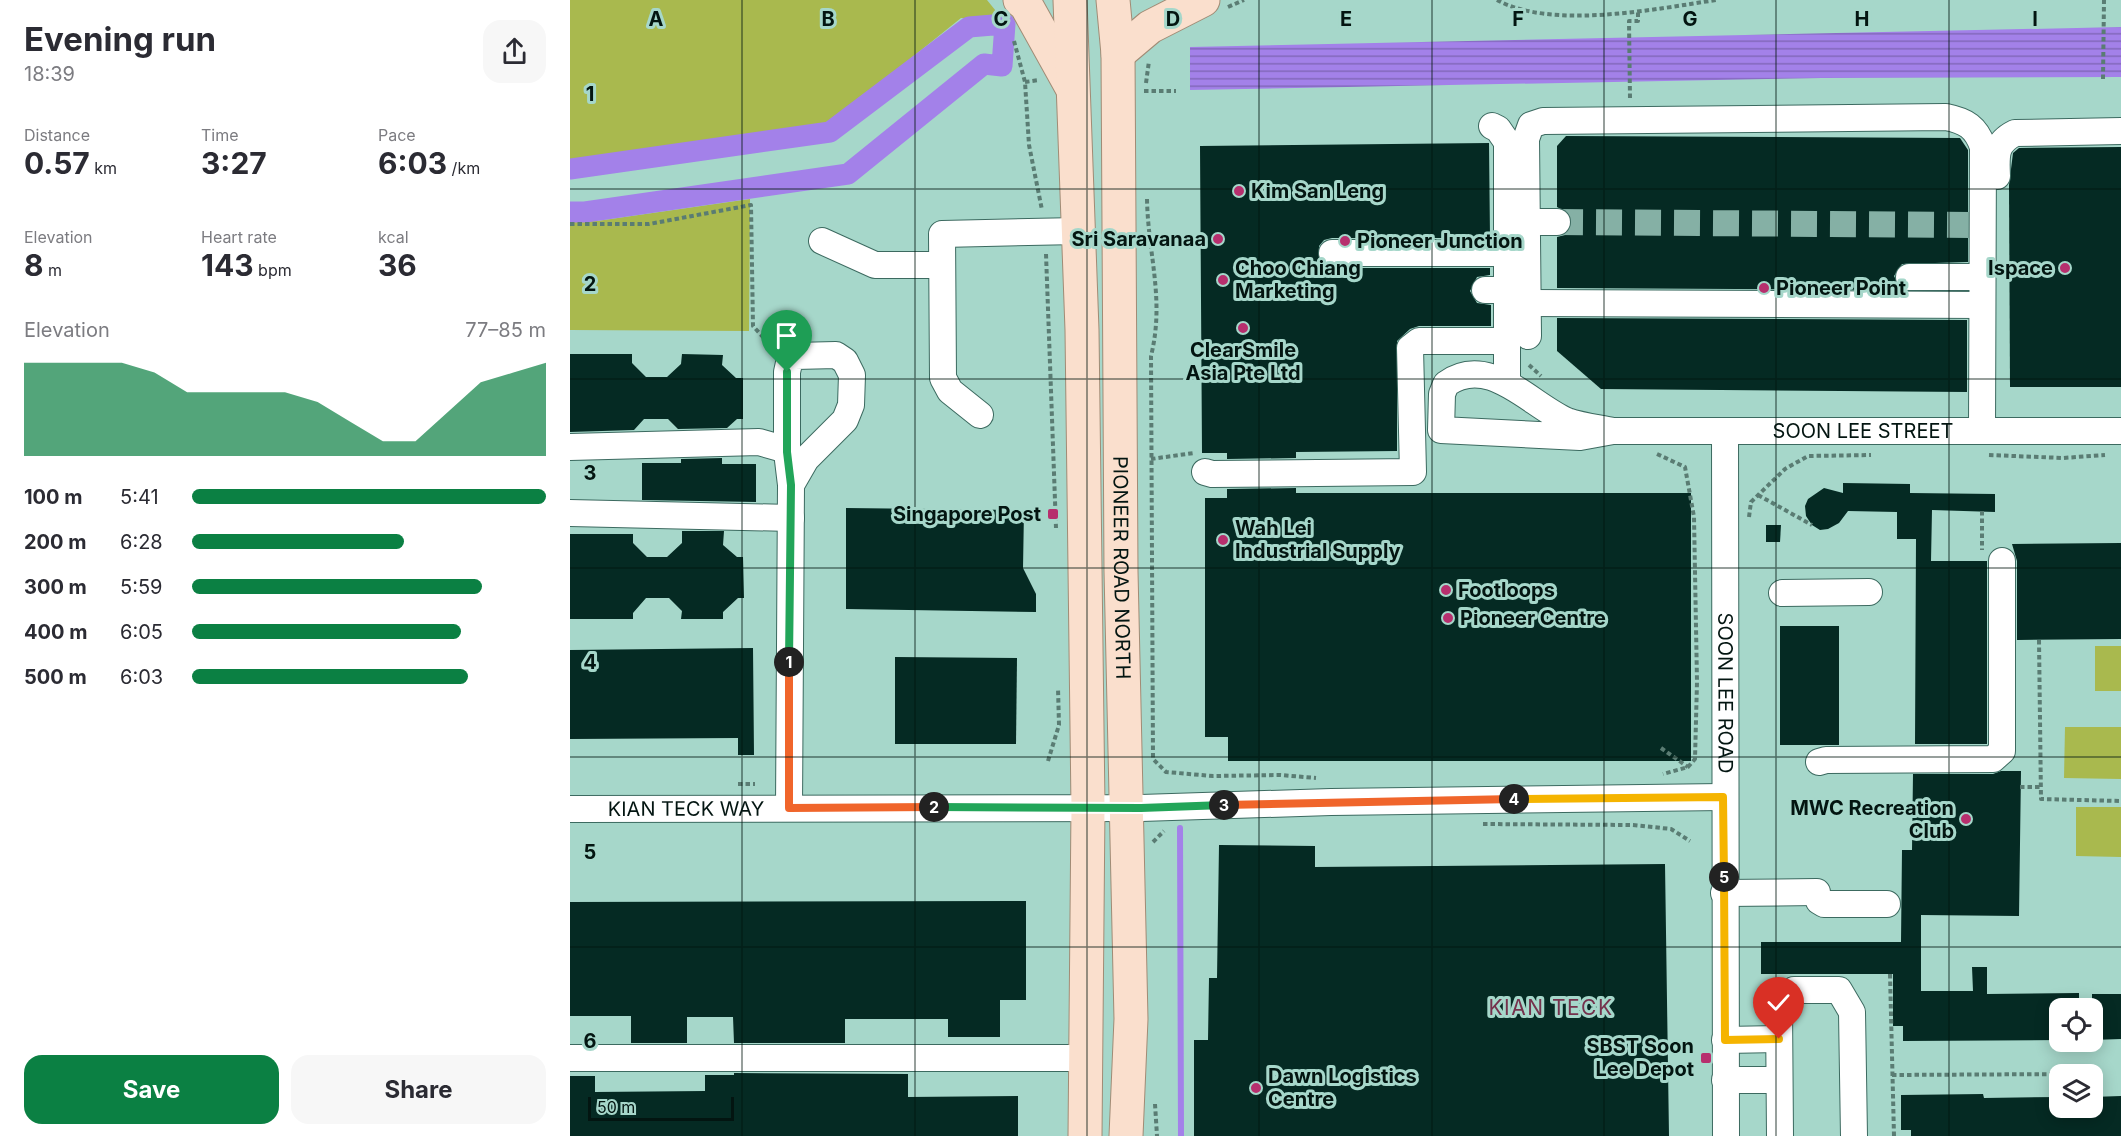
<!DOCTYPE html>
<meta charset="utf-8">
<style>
body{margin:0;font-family:Inter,sans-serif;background:#f7f7f7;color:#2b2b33;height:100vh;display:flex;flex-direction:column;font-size:22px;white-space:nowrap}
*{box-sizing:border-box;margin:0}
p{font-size:20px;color:#7c7c81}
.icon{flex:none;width:33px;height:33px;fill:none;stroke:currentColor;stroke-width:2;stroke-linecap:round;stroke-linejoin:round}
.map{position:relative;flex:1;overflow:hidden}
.panel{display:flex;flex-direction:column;background:#fff;width:570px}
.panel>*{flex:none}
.controls{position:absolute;left:1479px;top:998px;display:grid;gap:12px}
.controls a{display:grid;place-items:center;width:54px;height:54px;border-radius:12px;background:#fff;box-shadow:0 3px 15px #0003;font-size:30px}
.scale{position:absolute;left:18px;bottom:15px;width:146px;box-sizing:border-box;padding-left:6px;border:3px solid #031511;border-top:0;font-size:16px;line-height:21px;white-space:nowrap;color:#031511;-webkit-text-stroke:4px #a6d7ca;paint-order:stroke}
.pin{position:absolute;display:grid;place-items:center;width:51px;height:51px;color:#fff;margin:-62px -26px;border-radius:50% 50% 50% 0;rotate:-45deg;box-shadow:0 0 6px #0007}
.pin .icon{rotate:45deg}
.km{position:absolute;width:30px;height:30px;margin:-15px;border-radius:50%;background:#222;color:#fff;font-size:16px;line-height:30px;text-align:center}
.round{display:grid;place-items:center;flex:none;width:63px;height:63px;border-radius:18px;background:#f7f7f7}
.headline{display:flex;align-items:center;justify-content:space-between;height:102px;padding:0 24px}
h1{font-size:33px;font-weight:700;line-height:45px}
.metrics{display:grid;grid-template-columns:repeat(3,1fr);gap:9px;height:102px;padding:6px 24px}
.metrics div{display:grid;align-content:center}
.metrics b{font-size:30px;font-weight:700}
.metrics small{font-size:16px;font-weight:400}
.metrics p{font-size:16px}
.chart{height:168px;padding:12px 24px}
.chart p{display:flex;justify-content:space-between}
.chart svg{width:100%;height:108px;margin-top:6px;fill:#0b8043;opacity:.7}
.primary-button{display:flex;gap:12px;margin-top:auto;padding:12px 24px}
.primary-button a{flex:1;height:69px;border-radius:18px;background:#0b8043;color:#fff;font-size:24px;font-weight:700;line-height:69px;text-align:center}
.primary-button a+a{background:#f7f7f7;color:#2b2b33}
ul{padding:0 24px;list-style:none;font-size:20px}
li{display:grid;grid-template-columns:96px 72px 1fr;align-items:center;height:45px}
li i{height:15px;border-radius:8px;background:#0b8043}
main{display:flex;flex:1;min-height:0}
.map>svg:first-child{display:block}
.grass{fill:#a9b94e}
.water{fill:url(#water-rules)}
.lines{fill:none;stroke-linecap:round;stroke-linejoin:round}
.stream{stroke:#a381e9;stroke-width:6}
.canal{stroke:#a381e9;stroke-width:21}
.building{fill:#052a23}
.minor-tunnel{stroke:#85b0a5;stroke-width:26;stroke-dasharray:26 13;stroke-linecap:butt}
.minor-casing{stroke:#3c6a60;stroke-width:28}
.major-casing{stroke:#a18b75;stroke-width:35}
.path{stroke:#5a7c73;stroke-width:4;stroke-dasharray:4.5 3;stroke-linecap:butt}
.minor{stroke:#fff;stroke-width:26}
.major{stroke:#fadfcd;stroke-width:33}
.split-1-casing{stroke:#fff;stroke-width:12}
.split-2-casing{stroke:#fff;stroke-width:12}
.split-3-casing{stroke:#fff;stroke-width:12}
.split-4-casing{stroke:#fff;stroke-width:12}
.split-5-casing{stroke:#fff;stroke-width:12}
.split-6-casing{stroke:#fff;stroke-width:12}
.split-1{stroke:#22a559;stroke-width:8}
.split-2{stroke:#f0652b;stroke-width:8}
.split-3{stroke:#22a559;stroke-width:8}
.split-4{stroke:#f0652b;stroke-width:8}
.split-5{stroke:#f5b400;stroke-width:8}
.split-6{stroke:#f5b400;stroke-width:8}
.grid{fill:none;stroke:#031511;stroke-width:1.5;stroke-opacity:0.55}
.poi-dot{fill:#b72f6e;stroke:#a6d7ca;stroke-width:2}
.labels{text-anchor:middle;stroke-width:6;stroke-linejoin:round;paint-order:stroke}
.poi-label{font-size:20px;font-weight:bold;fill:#031511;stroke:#a6d7ca;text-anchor:start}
.street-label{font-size:20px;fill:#031511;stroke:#a6d7ca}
.neighbourhood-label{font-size:21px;letter-spacing:1.5px;fill:#75314c;stroke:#a6d7ca}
.grid-label{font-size:20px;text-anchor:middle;font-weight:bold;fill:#031511;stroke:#a6d7ca;stroke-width:6;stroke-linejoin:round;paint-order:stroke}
</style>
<main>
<section class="panel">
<div class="headline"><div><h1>Evening run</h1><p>18:39</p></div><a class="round"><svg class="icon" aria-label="share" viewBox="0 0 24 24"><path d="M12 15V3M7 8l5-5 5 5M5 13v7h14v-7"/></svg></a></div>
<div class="metrics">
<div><p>Distance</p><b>0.57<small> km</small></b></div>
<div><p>Time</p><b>3:27</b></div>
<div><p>Pace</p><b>6:03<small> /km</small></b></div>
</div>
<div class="metrics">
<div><p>Elevation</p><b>8<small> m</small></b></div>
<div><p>Heart rate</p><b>143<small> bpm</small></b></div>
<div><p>kcal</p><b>36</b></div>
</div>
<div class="chart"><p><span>Elevation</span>77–85 m</p>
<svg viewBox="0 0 160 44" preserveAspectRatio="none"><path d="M0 44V6L10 6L20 6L30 6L40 10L50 18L60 18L70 18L80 18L90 22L100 30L110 38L120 38L130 26L140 14L150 10L160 6V44z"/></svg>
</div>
<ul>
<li><b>100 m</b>5:41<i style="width:100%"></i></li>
<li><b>200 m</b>6:28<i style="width:60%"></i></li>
<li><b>300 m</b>5:59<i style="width:82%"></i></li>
<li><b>400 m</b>6:05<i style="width:76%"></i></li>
<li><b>500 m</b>6:03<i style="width:78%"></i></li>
</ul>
<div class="primary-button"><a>Save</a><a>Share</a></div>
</section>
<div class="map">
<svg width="1551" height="1136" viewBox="0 0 1551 1136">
<defs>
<pattern id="water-rules" width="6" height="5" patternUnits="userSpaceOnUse" patternTransform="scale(1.5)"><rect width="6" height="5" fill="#a381e9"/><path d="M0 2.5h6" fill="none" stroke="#8368bb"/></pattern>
</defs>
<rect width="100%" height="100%" fill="#a6d7ca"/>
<g class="grass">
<polygon points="0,0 417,0 434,21 391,18 258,125 0,161"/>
<polygon points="180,199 179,331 0,330 0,220 27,221"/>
<rect x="1525" y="646" width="26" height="45"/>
<polygon points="1495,727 1551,727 1551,779 1494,778"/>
<polygon points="1506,807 1551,807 1551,857 1506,856"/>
</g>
<polygon class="water" points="1551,27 1551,77 1252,78 620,90 620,47"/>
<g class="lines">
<polyline class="stream" points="610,828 611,1136"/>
<polyline class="canal" points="0,169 260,132 399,27 435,24 432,66 414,64 278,174 15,212 0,212"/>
</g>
<g class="building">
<polygon points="996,136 1390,138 1398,150 1398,262 1332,264 1324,276 1331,290 987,288 987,237 995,235 1002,223 1000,214 987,207 987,146"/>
<polygon points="919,143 920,238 762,238 754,240 749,246 749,261 762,268 920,268 920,275 907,277 900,291 907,303 921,305 921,326 849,326 840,329 827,341 827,451 726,452 726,458 657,459 657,453 632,453 630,146"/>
<polygon points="1551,147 1551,387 1440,387 1439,185 1443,153 1449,148"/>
<polygon points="987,318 1397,320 1397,392 1031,389 987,351"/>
<polygon points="0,354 62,354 62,363 76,377 97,377 111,364 112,354 153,355 152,365 166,378 173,378 173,419 167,419 157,428 108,429 98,419 74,419 64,430 0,432"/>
<polygon points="152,458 152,464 186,464 186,502 72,500 72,463 111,463 111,459"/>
<polygon points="1273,483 1340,484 1340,493 1425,494 1425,512 1362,510 1361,561 1417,561 1417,744 1345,744 1346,539 1327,539 1327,512 1278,511 1269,523 1258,529 1250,530 1242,525 1236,516 1235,506 1238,499 1254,488 1273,493"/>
<polygon points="726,488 726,493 1121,493 1121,761 658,761 658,737 635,737 635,498 657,498 657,489"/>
<polygon points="276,508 454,510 453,568 466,594 466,612 276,609"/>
<polygon points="1196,525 1211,525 1210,542 1196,542"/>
<polygon points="112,531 154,531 153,545 167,557 173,557 174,598 168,598 153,612 153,619 111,619 112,611 99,598 76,598 63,613 63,619 0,619 0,534 63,534 63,543 77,557 97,557 112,543"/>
<polygon points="1551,543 1551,639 1447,640 1447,561 1442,544"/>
<rect x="1210" y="626" width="59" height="119"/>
<polygon points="183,648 184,755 168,755 168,738 0,739 0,650"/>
<polygon points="325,657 447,658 446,744 325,744"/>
<polygon points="1431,771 1451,771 1449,916 1351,915 1351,991 1403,991 1402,967 1417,967 1417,994 1509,993 1509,1008 1490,1008 1490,1040 1333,1041 1333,1026 1323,1026 1323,974 1191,974 1191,942 1331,942 1332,850 1342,850 1343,774 1423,774"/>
<polygon points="649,845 745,846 745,867 1095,864 1099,1136 624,1136 624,1040 638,1040 639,978 647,978"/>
<polygon points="456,901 456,1000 430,1000 430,1037 378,1037 378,1019 275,1019 275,1043 164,1043 163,1017 117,1017 117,1043 61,1043 61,1016 0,1016 0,902"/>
<polygon points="1522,994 1551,994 1551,1039 1522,1040"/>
<polygon points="164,1073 338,1074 338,1097 448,1096 448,1136 0,1136 0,1076 25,1076 25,1092 135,1091 135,1075 164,1075"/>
<polygon points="1413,1094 1414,1098 1490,1097 1490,1107 1522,1107 1522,1097 1551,1096 1551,1136 1341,1136 1341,1130 1331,1130 1331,1095"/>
</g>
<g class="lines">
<polyline class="minor-tunnel" points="987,222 1400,225"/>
<g class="minor-casing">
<g id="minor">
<polyline points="922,126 928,129 937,142 937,383"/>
<path d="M1427,176C1426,155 1425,143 1445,133L1551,131"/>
<polyline points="958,222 987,222"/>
<polyline points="252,241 305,265 371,265"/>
<polyline points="762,253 937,253"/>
<polyline points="1339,277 1412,277"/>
<polyline points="915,290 937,290"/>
<polyline points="959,303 1412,305"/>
<path d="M958,336L956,139L961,125L973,121L1376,117C1396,121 1406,127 1413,147L1412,430"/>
<polyline points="410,415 380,391 373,378 372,234 508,231"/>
<path id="s1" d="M1043,431C1028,428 1011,426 997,421C960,405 919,353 876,384L872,394L871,430L1010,437L1043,431H1551"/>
<path id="s2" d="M1155,431L1156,1136"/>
<polyline points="0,447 189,442 217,450"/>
<polyline points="635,472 642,474 843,472 840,348 849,341 937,341"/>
<polyline points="0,513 221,518"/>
<polyline points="1212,593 1299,592"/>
<polyline points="1249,762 1256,760 1423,759 1432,751 1432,561"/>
<polyline points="219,808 221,485 217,452 217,372 219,363 225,356 266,355 275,361 282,375 281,405 275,420 236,459 221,485"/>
<path id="s3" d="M0,809L571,808L761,802L1153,797"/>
<polyline points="1154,893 1247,892"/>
<polyline points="1249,901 1254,904 1317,904"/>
<polyline points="1155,1040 1209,1039"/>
<polyline points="0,1058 517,1058"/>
<polyline points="1155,1080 1209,1080"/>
<polyline points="1210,1136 1209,1009 1224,990 1269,990 1282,1012 1284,1136"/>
</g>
</g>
<g class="major-casing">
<g id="major">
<polyline points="450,0 456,5 501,86"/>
<polyline points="500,0 512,330 518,807 515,1136"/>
<path id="s4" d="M543,0L548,54L551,571L561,1019L556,1136"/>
<polyline points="548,54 580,27 633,0"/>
</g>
</g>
<g class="path">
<path d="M927,0C982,30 1086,9 1146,0"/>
<polyline points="658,7 674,0"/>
<polyline points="444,41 455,82 459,145 472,210"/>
<polyline points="1533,79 1534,0"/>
<polyline points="455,82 469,80"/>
<polyline points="576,83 579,61"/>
<polyline points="574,91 606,91"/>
<polyline points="1060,98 1059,21 1068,21 1068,12"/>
<path d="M577,199C578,255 595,299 581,356L583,759L596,772L643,776L710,775L746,778"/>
<polyline points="0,224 79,224 181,205 183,326 203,348"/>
<polyline points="476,254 486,528"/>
<polyline points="959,365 971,376"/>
<polyline points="1087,454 1115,467 1124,517 1127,682 1125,759 1118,767 1093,774"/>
<polyline points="1419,455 1493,458 1535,455"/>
<polyline points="581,459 624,453"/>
<polyline points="1188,495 1242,525"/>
<polyline points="1412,511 1412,550"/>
<polyline points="1179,517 1181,502 1215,469 1238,456 1301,455"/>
<polyline points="1469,640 1471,799 1551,801"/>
<polyline points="1091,748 1118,767"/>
<polyline points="478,761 489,725 488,688"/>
<polyline points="168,784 185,784"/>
<polyline points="1450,787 1471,787"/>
<polyline points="913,824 1063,825 1101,829 1120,841"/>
<polyline points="583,842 594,831"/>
<polyline points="1320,974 1324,1136"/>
<polyline points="1322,1075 1500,1074"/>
<polyline points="585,1104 587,1136"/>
</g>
<use href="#minor" class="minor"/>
<use href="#major" class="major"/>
</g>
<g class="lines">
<g class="split-1-casing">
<polyline id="split-1" points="217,372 217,452 221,485 219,662"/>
</g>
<g class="split-2-casing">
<polyline id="split-2" points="219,662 219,808 364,807"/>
</g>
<g class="split-3-casing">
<polyline id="split-3" points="364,807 571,808 654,805"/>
</g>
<g class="split-4-casing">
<polyline id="split-4" points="654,805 944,799"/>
</g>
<g class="split-5-casing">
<polyline id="split-5" points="944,799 1153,797 1154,877"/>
</g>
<g class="split-6-casing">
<polyline id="split-6" points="1154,877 1155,1040 1209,1039"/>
</g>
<use href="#split-1" class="split-1"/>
<use href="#split-2" class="split-2"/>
<use href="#split-3" class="split-3"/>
<use href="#split-4" class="split-4"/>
<use href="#split-5" class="split-5"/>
<use href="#split-6" class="split-6"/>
</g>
<path class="grid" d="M172,0V1136M345,0V1136M517,0V1136M689,0V1136M862,0V1136M1034,0V1136M1206,0V1136M1379,0V1136M0,189H1551M0,379H1551M0,568H1551M0,757H1551M0,947H1551"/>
<g class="poi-dot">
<circle cx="669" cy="191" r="6"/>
<circle cx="648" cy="239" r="6"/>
<circle cx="775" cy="241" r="6"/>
<circle cx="1495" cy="268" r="6"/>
<circle cx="653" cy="280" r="6"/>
<circle cx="1194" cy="288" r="6"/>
<circle cx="673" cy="328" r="6"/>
<rect x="477" y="508" width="12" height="12" rx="3"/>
<circle cx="653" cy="540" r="6"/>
<circle cx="876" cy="590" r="6"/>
<circle cx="878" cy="618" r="6"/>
<circle cx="1396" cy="819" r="6"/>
<rect x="1130" y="1052" width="12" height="12" rx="3"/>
<circle cx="686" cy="1088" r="6"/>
</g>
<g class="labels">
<g class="poi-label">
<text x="681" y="198">Kim San Leng</text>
<text x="636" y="246" text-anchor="end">Sri Saravanaa</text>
<text x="787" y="248">Pioneer Junction</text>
<text x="665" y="275">Choo Chiang<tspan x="665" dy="23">Marketing</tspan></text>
<text x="1483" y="275" text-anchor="end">Ispace</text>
<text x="1206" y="295">Pioneer Point</text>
<text x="673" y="357" text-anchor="middle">ClearSmile<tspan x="673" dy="23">Asia Pte Ltd</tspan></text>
<text x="471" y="521" text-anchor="end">Singapore Post</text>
<text x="665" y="535">Wah Lei<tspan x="665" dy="23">Industrial Supply</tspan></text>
<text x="888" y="597">Footloops</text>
<text x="890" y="625">Pioneer Centre</text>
<text x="1384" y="815" text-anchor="end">MWC Recreation<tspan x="1384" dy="23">Club</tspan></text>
<text x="1124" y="1053" text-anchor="end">SBST Soon<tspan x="1124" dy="23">Lee Depot</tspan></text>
<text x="698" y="1083">Dawn Logistics<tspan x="698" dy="23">Centre</tspan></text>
</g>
<g class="street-label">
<text dy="7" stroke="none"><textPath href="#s1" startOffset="652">SOON LEE STREET</textPath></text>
<text dy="7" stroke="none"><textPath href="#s4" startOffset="568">PIONEER ROAD NORTH</textPath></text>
<text dy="7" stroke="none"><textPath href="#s2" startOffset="262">SOON LEE ROAD</textPath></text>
<text dy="7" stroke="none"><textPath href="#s3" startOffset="116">KIAN TECK WAY</textPath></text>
</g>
<g class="neighbourhood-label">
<text x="981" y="1015">KIAN TECK</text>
</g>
</g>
<g class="grid-label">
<text x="86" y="26">A</text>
<text x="258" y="26">B</text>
<text x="431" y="26">C</text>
<text x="603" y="26">D</text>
<text x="776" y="26">E</text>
<text x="948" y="26">F</text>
<text x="1120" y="26">G</text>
<text x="1292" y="26">H</text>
<text x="1465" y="26">I</text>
<text x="20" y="101">1</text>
<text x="20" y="291">2</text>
<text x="20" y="480">3</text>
<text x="20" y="669">4</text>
<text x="20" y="859">5</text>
<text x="20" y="1048">6</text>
</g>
</svg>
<div class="controls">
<a><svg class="icon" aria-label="locate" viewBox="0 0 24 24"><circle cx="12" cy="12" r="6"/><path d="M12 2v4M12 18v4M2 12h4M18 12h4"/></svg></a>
<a><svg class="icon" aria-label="layers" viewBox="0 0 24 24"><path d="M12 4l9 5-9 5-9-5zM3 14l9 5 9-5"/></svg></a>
</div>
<div class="scale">50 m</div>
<div class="pin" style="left:217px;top:372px;background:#1e9e55"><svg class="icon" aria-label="arrive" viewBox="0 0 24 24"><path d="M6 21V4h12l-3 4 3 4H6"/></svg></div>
<div class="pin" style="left:1209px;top:1039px;background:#d93025"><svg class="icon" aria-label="check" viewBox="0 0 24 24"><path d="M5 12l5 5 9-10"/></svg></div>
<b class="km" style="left:219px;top:662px">1</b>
<b class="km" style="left:364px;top:807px">2</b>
<b class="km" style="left:654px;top:805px">3</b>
<b class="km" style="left:944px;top:799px">4</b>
<b class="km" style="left:1154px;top:877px">5</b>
</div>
</main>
